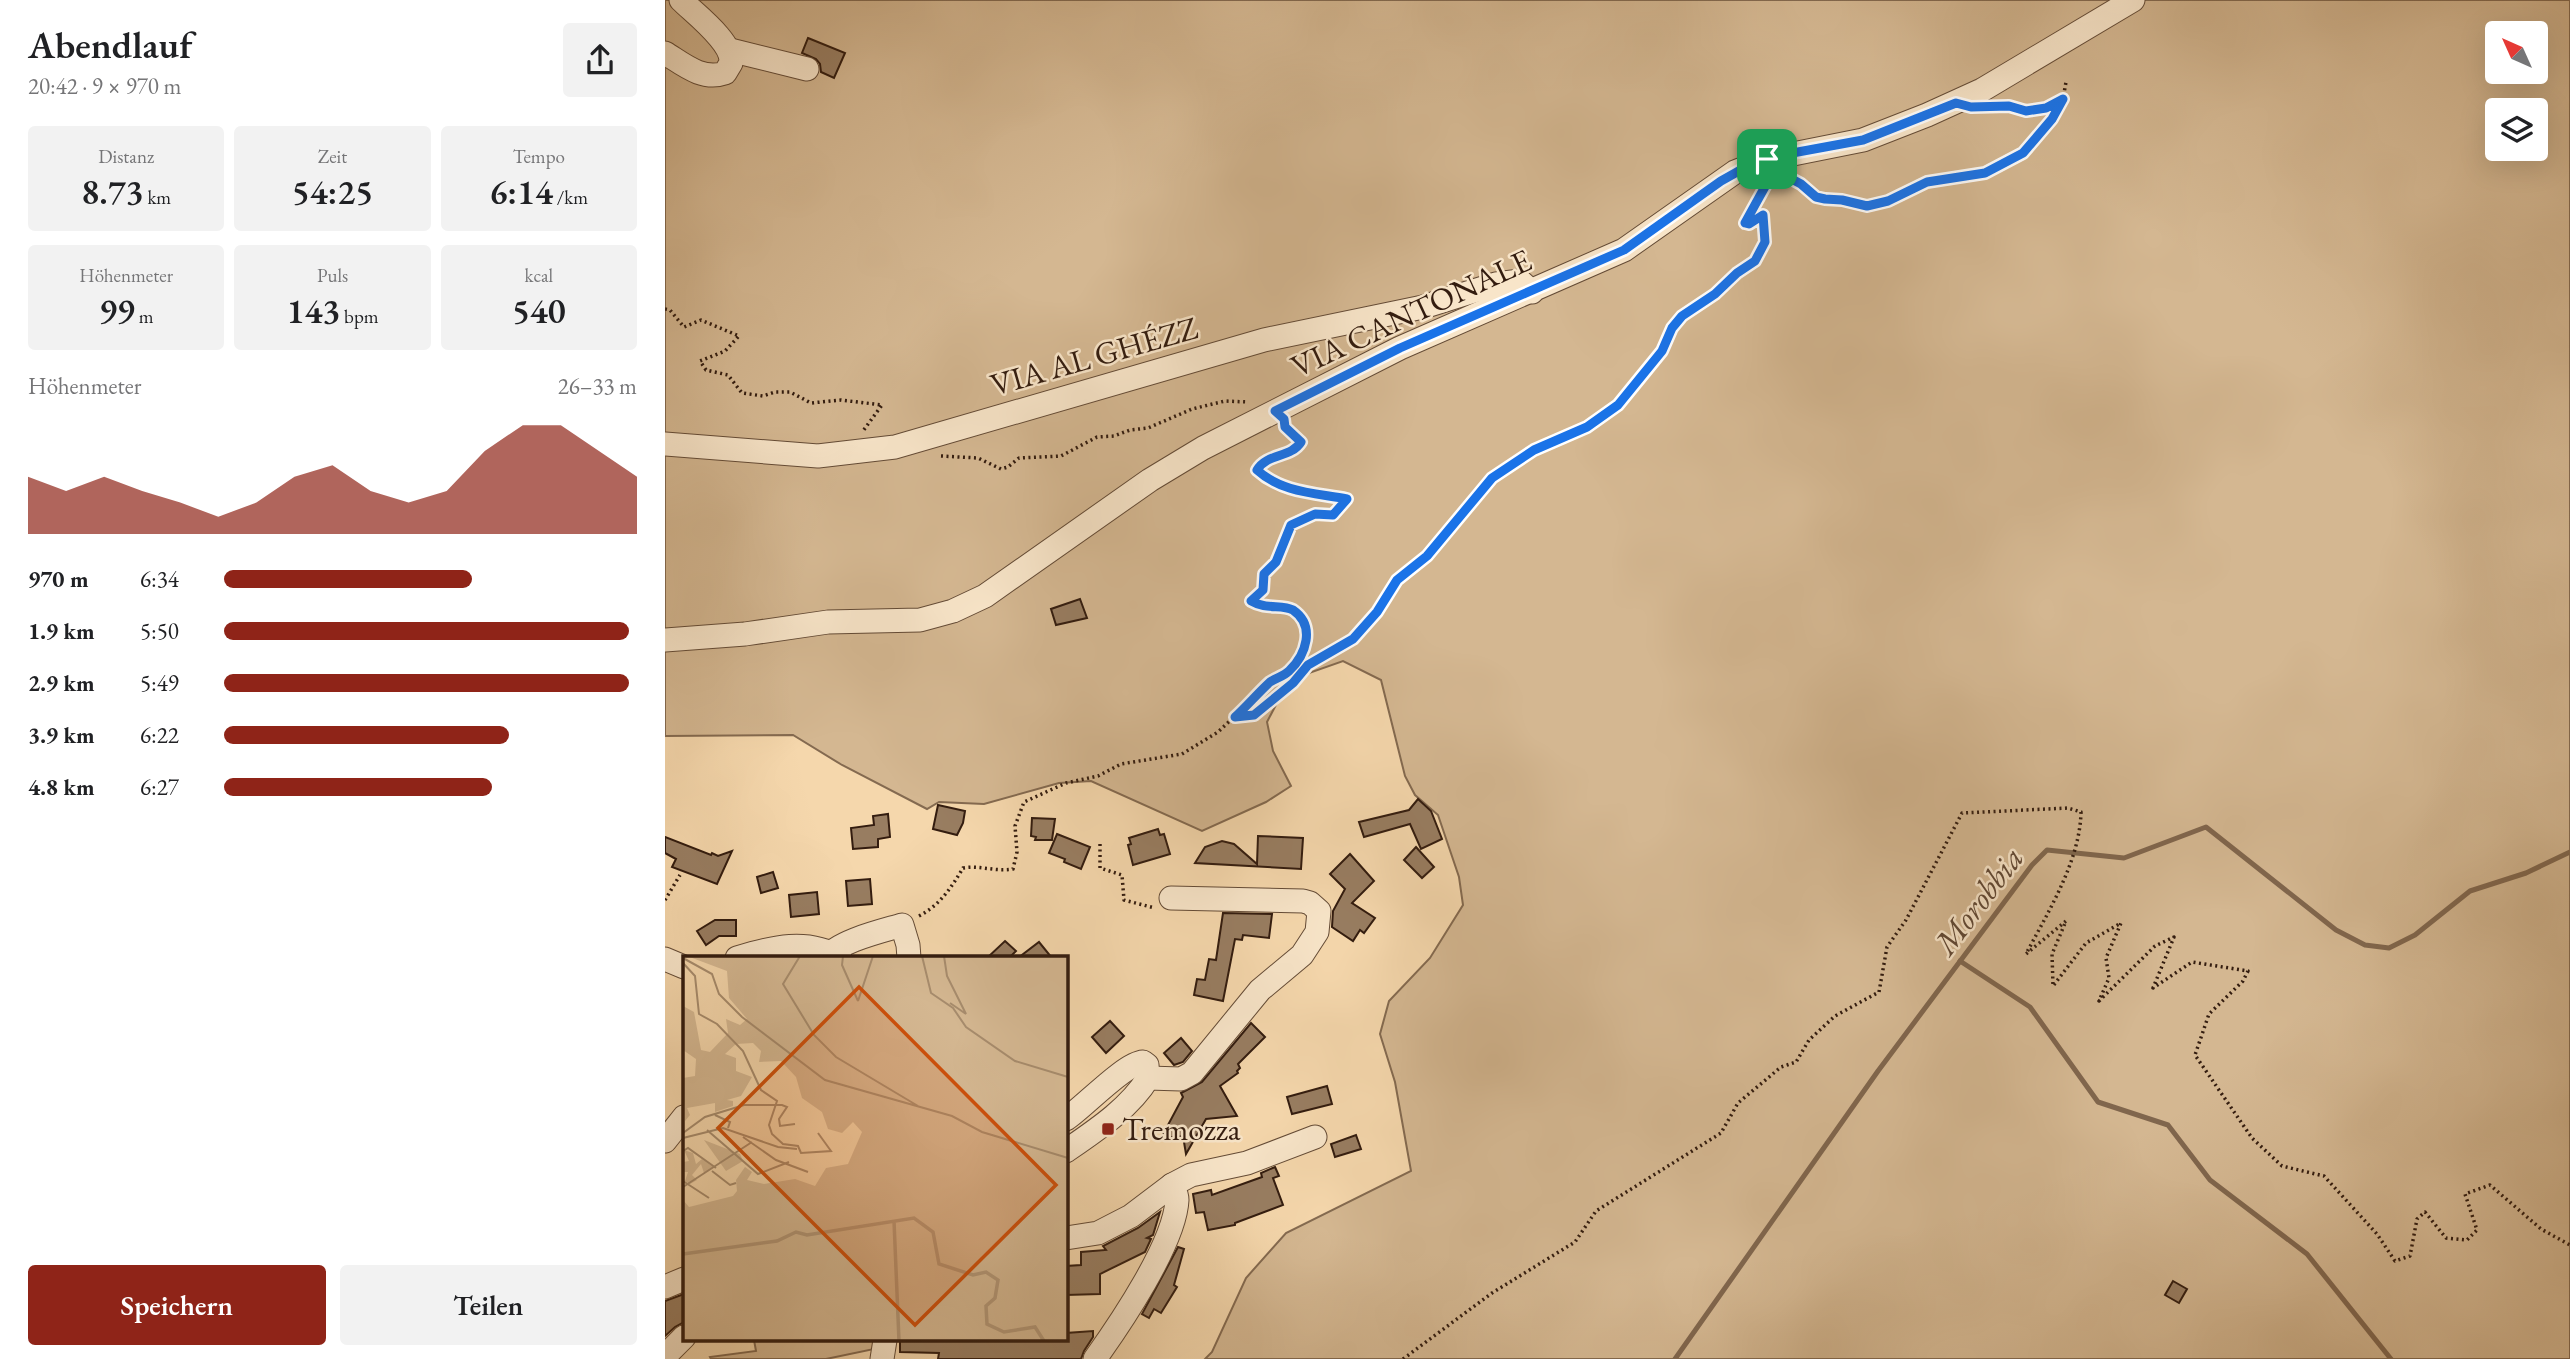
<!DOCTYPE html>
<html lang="de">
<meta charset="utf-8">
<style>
body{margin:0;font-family:"EB Garamond",serif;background:#f2f2f2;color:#202124;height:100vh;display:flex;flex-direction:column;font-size:26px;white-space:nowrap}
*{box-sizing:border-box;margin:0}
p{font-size:23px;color:#757577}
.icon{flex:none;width:38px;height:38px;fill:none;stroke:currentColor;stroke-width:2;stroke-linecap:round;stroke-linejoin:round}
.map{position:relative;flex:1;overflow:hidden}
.panel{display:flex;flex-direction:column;background:#fff;width:665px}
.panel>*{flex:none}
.needle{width:46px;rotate:315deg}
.controls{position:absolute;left:1820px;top:21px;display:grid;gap:14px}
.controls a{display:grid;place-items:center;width:63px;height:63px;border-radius:7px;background:#fff;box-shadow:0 7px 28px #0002;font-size:35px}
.pin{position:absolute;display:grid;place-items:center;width:60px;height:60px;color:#fff;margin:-30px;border-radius:14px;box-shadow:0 4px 10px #0006}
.round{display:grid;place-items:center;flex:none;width:74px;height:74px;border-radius:7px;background:#f2f2f2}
.headline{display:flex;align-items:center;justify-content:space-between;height:119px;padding:0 28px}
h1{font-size:38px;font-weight:600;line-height:52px}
.metrics{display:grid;grid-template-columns:repeat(3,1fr);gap:10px;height:119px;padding:7px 28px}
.metrics div{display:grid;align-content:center;border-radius:7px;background:#f2f2f2;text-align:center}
.metrics b{font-size:35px;font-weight:600}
.metrics small{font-size:19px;font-weight:400}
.metrics p{font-size:19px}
.chart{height:196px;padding:14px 28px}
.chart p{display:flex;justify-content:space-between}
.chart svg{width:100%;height:126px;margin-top:7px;fill:#8f2418;opacity:.7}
.button{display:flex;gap:14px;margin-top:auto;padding:14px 28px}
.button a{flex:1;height:80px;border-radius:7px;background:#8f2418;color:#fff;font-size:28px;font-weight:600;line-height:80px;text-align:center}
.button a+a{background:#f2f2f2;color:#202124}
ul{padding:0 28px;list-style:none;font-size:23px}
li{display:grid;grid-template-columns:112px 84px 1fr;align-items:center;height:52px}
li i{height:18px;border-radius:9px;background:#8f2418}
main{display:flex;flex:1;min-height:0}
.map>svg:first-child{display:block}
.green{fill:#d4b791;stroke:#846a50;stroke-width:2;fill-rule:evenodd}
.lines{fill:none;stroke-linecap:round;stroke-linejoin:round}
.stream{stroke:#80664d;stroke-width:5}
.building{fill:#987d61;stroke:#331c0f;stroke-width:2}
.minor-casing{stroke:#644b36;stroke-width:25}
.path{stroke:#331c0f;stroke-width:3.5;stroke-dasharray:2 3.5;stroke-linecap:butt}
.minor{stroke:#f8e5c9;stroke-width:23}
.route-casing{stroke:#fff;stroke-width:14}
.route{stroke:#1a73e8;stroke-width:9}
.poi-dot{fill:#8f2418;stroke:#f8e5c9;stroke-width:2.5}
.labels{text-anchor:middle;stroke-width:5;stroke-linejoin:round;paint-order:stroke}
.street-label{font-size:32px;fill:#331c0f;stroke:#f8e5c9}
.poi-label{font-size:32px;fill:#331c0f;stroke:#f8e5c9;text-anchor:start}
.water-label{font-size:33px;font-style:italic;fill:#604733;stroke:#f8e5c9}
.inset-river{fill:none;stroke:#b39777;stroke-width:3.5}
.inset-road{fill:none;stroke:#a78c6d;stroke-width:2}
.view{fill:#cd500c;fill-opacity:0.15;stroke:#cd500c;stroke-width:3.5}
.inset-edge{fill:none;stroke:#331c0f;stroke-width:3.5}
</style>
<main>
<section class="panel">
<div class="headline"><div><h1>Abendlauf</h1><p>20:42 · 9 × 970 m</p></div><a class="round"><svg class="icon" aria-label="share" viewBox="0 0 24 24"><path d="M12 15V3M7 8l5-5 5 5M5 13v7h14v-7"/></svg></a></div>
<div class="metrics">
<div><p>Distanz</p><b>8.73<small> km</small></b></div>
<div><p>Zeit</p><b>54:25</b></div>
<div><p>Tempo</p><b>6:14<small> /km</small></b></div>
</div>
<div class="metrics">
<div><p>Höhenmeter</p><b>99<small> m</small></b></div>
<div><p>Puls</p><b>143<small> bpm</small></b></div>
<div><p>kcal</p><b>540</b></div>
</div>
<div class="chart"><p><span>Höhenmeter</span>26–33 m</p>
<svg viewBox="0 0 160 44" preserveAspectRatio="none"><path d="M0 44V24L10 29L20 24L30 29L40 33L50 38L60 33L70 24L80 20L90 29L100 33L110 29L120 15L130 6L140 6L150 15L160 24V44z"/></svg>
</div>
<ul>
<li><b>970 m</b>6:34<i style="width:60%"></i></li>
<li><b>1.9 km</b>5:50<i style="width:98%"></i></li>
<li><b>2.9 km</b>5:49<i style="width:98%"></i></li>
<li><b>3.9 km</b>6:22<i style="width:69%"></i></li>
<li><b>4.8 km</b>6:27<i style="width:65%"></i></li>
</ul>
<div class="button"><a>Speichern</a><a>Teilen</a></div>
</section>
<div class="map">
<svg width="1905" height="1359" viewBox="0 0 1905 1359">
<rect width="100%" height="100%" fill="#f5d7ac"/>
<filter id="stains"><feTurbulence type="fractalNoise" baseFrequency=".00286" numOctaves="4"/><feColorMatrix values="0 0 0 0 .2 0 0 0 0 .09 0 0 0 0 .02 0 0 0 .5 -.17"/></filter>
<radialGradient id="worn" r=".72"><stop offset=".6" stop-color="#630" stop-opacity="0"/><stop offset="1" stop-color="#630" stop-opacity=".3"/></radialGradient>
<g class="green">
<path d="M0,0H1905V1359H540L547,1352L581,1278L621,1233L746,1171L730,1082L715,1034L724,1001L765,958L798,905L794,877L773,815L750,795L740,776L716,680L678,661L624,680L602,722L608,751L626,786L601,802L537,831L426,781L394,783L319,804L274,802L262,809L177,765L128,735L0,736ZM1832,33H1871V72H1832ZM1832,110H1871V149H1832Z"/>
<polygon points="89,1340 216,1340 214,1348 161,1359 46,1359 45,1357 91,1351"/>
</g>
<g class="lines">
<g class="stream">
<polyline points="1295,961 1365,1007 1433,1102 1503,1125 1545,1180 1642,1254 1726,1359"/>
<polyline points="1010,1359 1213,1071 1367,865 1382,850 1459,858 1541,827 1671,930 1700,945 1724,948 1750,935 1805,891 1861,873 1905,852"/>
</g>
</g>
<g class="building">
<polygon points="143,38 180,53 169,78 156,72 155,64 151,59 137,53"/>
<polygon points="415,599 422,618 391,625 386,609"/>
<polygon points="753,799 766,811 777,839 756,849 745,824 699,837 694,822 744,810"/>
<polygon points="273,805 300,811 298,823 292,835 268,829"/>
<polygon points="223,814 225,837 213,839 213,847 188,849 186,828 209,825 208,816"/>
<polygon points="367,818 390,819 387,840 370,840 371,837 366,836"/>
<polygon points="493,829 495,835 499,834 505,854 468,865 463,845 466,844 464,838"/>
<polygon points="392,834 425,847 416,869 399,862 400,859 384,853"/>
<polygon points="593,836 638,838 636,869 530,863 540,847 557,841 569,844 592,864"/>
<polygon points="0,837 46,855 47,853 53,856 67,851 52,884 7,867 11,859 0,853"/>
<polygon points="751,847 769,867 757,878 739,860"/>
<polygon points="685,854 709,881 687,903 710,918 699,933 695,930 688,941 667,927 668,911 680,889 665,874"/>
<polygon points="108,872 113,888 96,893 92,877"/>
<polygon points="205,879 207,904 183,906 181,881"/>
<polygon points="152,892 154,914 126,917 124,895"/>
<polygon points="558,913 607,914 604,938 578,935 577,940 570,939 558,1001 529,995 532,979 540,980 544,959 551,960"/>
<polygon points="50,920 71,920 71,936 54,936 41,945 32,931"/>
<polygon points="340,941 351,951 344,958 322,958"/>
<polygon points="374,942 387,958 353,958"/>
<polygon points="445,1021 459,1036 441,1053 427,1037"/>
<polygon points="586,1023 600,1037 573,1064 575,1068 572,1071 573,1073 555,1086 572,1116 541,1119 521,1154 518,1136 496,1138 518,1097 516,1093 537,1082"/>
<polygon points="516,1038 527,1051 518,1062 509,1065 499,1053"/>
<polygon points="662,1086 667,1104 627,1114 622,1097"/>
<polygon points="691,1135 696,1149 670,1157 666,1144"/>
<polygon points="610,1167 614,1176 608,1178 618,1205 570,1223 570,1225 543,1230 539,1212 531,1213 528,1194 546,1190 547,1195 597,1177 596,1173"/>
<polygon points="495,1212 488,1235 482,1238 486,1239 480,1252 435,1274 435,1294 401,1295 401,1266 416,1265 416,1252 441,1250 438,1246 473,1228"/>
<polygon points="513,1247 519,1249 509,1285 512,1287 496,1313 489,1309 484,1318 477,1314"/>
<polygon points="1508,1281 1522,1289 1514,1303 1500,1295"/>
<polygon points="19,1294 19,1322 10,1327 0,1336 0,1301"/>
<polygon points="428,1331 428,1337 419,1351 416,1359 273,1359 274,1353 235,1352 235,1340 401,1340 401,1333"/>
</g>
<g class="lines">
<g class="minor-casing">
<g id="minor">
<polyline points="65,50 142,69"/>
<path d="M0,53C18,64 37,81 60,73L66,63C68,42 30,14 16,0"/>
<polyline points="0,444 153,456 230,447 599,340 758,307 831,284 855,281 867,292"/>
<polyline points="0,640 80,634 163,622 255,620 288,611 320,596 485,480 538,448 735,348 959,250 1070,172 1103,159 1198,140 1262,115 1317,90 1468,0"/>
<path d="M72,958C107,947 143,938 175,958"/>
<path d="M161,958C173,941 217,931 237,925L243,945L244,958"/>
<polyline points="0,959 19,967"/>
<polyline points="483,1078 516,1079 527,1073 595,990 637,955 652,932 654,911 645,903 638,901 506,898"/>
<path d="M401,1119C419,1107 460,1063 478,1062L482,1065L483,1078"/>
<polyline points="0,1141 19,1117"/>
<path d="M401,1151C430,1131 465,1108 483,1078"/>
<polyline points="401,1238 433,1233 466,1216 507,1185 526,1175 582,1163 650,1137"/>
<polyline points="0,1287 19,1279"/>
<polyline points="0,1356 19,1337"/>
<polyline points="217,1359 220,1340"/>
<path d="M430,1359C455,1324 510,1243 512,1200C512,1194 510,1191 507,1185"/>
</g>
</g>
<g class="path">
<path d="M1327,108C1358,105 1366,117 1397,100"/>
<polyline points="0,309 5,310 19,327 36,320 74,336 60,351 35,361 41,370 63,375 77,393 98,396 110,392 125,392 146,403 176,400 217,405 198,431"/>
<polyline points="276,456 313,458 336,469 343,467 354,458 396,456 432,437 449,436 465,430 483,428 527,409 560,401 583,402"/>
<polyline points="572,716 589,715 628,683 643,665 688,639 712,613 732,581 762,556 827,478 869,450 922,427 953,405 997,351 1007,329 1017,316 1050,294 1072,273 1090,261 1100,242 1098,215 1084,224 1080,224 1102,183 1123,177 1136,184 1151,197 1202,206 1238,195 1263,182 1319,173 1358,153 1372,139 1398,99 1401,82"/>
<polyline points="435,844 435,868 457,875 459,900 490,908"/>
<polyline points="0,900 15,875"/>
<path d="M254,916C275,905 286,888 298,868C315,865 330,872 348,869L352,852L350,826L359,802L401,783L433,776L456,764L517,754L553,732L606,682L624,671L640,648L643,633L636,618L626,609L595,606L586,601L598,590L599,574L611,562L626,525L650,514L668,515L682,499C651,492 616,493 592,470C602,453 626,458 636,442L620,427"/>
<path d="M738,1359L827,1293L910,1242L931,1211L1056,1133L1073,1103L1116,1067L1131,1062L1144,1040L1170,1016L1214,992L1222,947L1241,920L1297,813L1403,808L1416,812C1415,861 1383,912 1361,954L1401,921L1387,954L1388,986L1421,943L1456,923L1441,958L1444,978L1434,1001L1490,946L1509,937L1488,988L1527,962L1583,971L1578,981L1544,1014L1530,1055L1587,1138L1617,1166L1659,1176L1712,1234L1730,1261L1745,1256L1752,1219L1760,1212L1781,1238L1802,1240L1812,1230L1800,1194L1825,1185L1876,1229L1905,1245"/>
</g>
<use href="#minor" class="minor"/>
</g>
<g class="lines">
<g class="route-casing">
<path id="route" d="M1398,99L1387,119L1358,153L1320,173L1262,182L1223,201L1202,206L1177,200L1160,199L1151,197L1136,184L1123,177L1102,183L1080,223L1084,224L1098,215L1100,242L1090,261L1072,273L1050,294L1017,316L1007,328L997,351L953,405L922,427L869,450L827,478L762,556L732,580L712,612L688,639L643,665L628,683L589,715L570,717C582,706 593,693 605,682C611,678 619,676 624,671C641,655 651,626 628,610C617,604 601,610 586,601L598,590L599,574L611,562L626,525L650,514L668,515L682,499C651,493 617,493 592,470C602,453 626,458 636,442L620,427L619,419L610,411L735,348L959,250L1056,181L1088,163L1122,154L1198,140L1291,103L1306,107L1344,106L1361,111L1381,108Z"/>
</g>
<use href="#route" class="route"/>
</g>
<rect class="poi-dot" x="436" y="1122" width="14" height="14" rx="3.5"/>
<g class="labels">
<g class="street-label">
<text transform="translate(746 313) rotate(-25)" y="11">VIA CANTONALE</text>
<text transform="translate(429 356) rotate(-16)" y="11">VIA AL GHÉZZ</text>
</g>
<g class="poi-label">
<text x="457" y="1140">Tremozza</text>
</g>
<g class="water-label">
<text transform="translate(1313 900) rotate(-53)" y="12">Morobbia</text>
</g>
</g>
<g transform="translate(18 956)">
<rect width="385" height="385" fill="#f5d7ac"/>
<path d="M4,0H385V385H0V244L6,251L50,240L54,235L53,224L62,211L69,216L64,224L81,228L112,223L132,230L143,212L165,208L179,176L170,166L159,177L145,173L139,156L119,142L113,121L98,105L76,106L78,95L70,87L53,88L42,98L53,102V115L69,121L58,140L44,144L50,145V150L32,156V147L4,152L7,159L2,165L0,122L12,120L13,103L0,94V50L11,56L18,94L27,96L45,77L43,63L57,69L64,63L46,42L44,15ZM21,184L57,198L60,205L43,215ZM1,194L10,197L13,208L19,203L30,211L21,217L18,208L9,219L14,224L7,228L2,225L5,216H0V206L6,205Z" fill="#d4b791"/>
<path class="inset-river" d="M211,265L216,385M0,298L94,285L113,276L124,279L231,262L250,276L256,308L290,319L303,316L315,324L312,342L303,350L304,368L321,376L352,371L361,385"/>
<path class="inset-road" d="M117,0L100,28L131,79L153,101L235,150M160,0L159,9L175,45M239,0L248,37L270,52L283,71L332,105L385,121M261,0L264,20L283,58L267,47M0,2L29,18L36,38L59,61L142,124L269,160L299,176L385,202M0,7L12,20L16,58L34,68L60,95L78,134L94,145L86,169L89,178L100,188L115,190L118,197L148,195L135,177M175,45L190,0M32,159L47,166L45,172M24,174L75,218L106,206M0,177L22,161L61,149H99L104,151L96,163L97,170L112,168M60,181L93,204L125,216M0,182L40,172L95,191L114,193M0,195L5,192L33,212M29,215L47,229L53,227M0,225L26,242M0,231L69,186"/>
<path class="view" d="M176,31L373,229L232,369L35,172Z"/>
<rect width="385" height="385" class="inset-edge"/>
</g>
<rect width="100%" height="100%" filter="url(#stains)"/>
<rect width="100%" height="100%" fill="url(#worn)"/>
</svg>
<div class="controls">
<a><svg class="needle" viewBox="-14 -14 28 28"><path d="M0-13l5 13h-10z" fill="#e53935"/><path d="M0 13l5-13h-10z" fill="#757577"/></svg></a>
<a><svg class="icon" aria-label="layers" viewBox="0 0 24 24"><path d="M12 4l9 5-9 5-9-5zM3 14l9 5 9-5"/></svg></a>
</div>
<div class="pin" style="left:1102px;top:159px;background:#1e9e55"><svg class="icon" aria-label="arrive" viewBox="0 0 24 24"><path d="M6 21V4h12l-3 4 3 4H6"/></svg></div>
</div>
</main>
